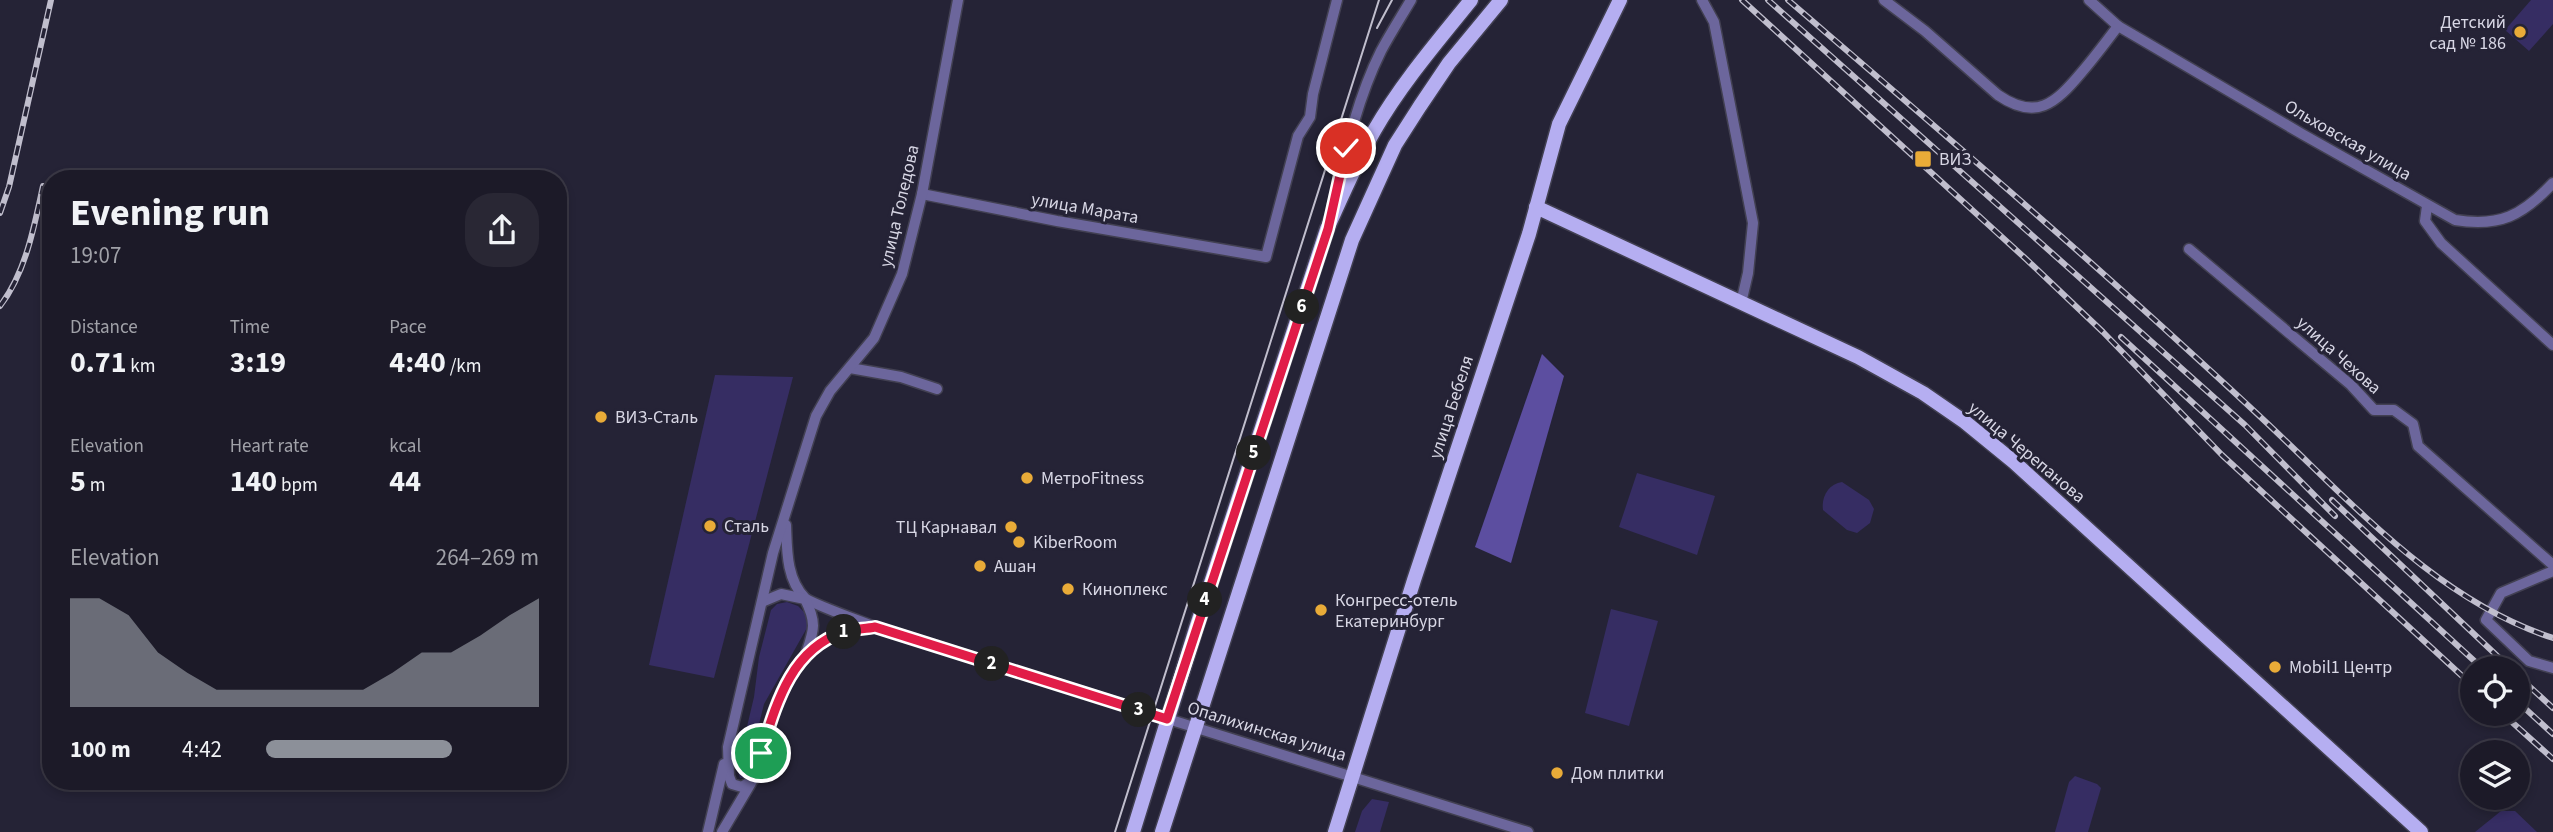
<!DOCTYPE html>
<meta charset="utf-8">
<style>
body{margin:0;font-family:"Source Sans 3",sans-serif;background:#292734;color:#f1f3f6;height:100vh;display:flex;flex-direction:column;font-size:26px;white-space:nowrap}
*{box-sizing:border-box;margin:0}
p{font-size:23px;color:#a0a1a8}
.icon{flex:none;width:38px;height:38px;fill:none;stroke:currentColor;stroke-width:2;stroke-linecap:round;stroke-linejoin:round}
.map{position:relative;flex:1;overflow:hidden}
.panel{position:absolute;left:42px;top:170px;width:525px;height:620px;display:flex;flex-direction:column;background:#1c1a28;border-radius:28px;box-shadow:0 4px 10px #0003,0 0 0 2px #3a3845}
.panel>*{flex:none}
.fabs{position:absolute;left:2460px;top:656px;display:grid;gap:14px}
.fabs a{display:grid;place-items:center;width:70px;height:70px;border-radius:50%;background:#1c1a28;box-shadow:0 4px 10px #0003,0 0 0 2px #3a3845;font-size:35px}
.pin{position:absolute;display:grid;place-items:center;width:60px;height:60px;color:#fff;margin:-30px;border:4px solid #fff;border-radius:50%;box-shadow:0 2px 7px #0007}
.km{position:absolute;width:35px;height:35px;margin:-18px;border-radius:50%;background:#222;color:#fff;font-size:19px;line-height:35px;text-align:center}
.round{display:grid;place-items:center;flex:none;width:74px;height:74px;border-radius:28px;background:#292734}
.head{display:flex;align-items:center;justify-content:space-between;height:119px;padding:0 28px}
h1{font-size:38px;font-weight:700;line-height:52px}
.stats{display:grid;grid-template-columns:repeat(3,1fr);gap:10px;height:119px;padding:7px 28px}
.stats div{display:grid;align-content:center}
.stats b{font-size:30px;font-weight:700}
.stats small{font-size:19px;font-weight:400}
.stats p{font-size:19px}
.chart{height:196px;padding:14px 28px}
.chart p{display:flex;justify-content:space-between}
.chart svg{width:100%;height:126px;margin-top:7px;fill:#8c9099;opacity:.7}
ul{padding:0 28px;list-style:none;font-size:23px}
li{display:grid;grid-template-columns:112px 84px 1fr;align-items:center;height:52px}
li i{height:18px;border-radius:9px;background:#8c9099}
.map>svg:first-child{display:block}
.green{fill:#362d63}
.forest{fill:#5c4ea0}
.lines{fill:none;stroke-linecap:round;stroke-linejoin:round}
.minor-casing{stroke:#424052;stroke-width:13}
.major-casing{stroke:#424052;stroke-width:17}
.minor{stroke:#6c669c;stroke-width:10}
.major{stroke:#b5aef1;stroke-width:14}
.tram{stroke:#c0becd;stroke-width:2}
.rail-casing{stroke:#c0becd;stroke-width:6}
.rail{stroke:#252336;stroke-width:3.5;stroke-dasharray:10;stroke-linecap:butt}
.route-casing{stroke:#fff;stroke-width:14}
.route{stroke:#e11d48;stroke-width:9}
.poi-dot{fill:#e9ab38;stroke:#252336;stroke-width:2.5}
.labels{text-anchor:middle;stroke-width:6;stroke-linejoin:round;paint-order:stroke}
.poi-label{font-size:18px;fill:#d8d7e5;stroke:#252336;text-anchor:start}
.street-label{font-size:18px;fill:#d8d7e5;stroke:#252336}
</style>
<div class="map">
<svg width="2553" height="832" viewBox="0 0 2553 832">
<rect width="100%" height="100%" fill="#252336"/>
<g class="green">
<polygon points="2531,0 2553,0 2553,24 2529,51 2505,30"/>
<polygon points="715,375 793,377 714,678 649,665"/>
<polygon points="1637,473 1715,496 1697,555 1619,527"/>
<path d="M1842,482L1869,500L1874,509L1870,523L1857,533L1847,530L1823,510C1821,496 1829,484 1842,482Z"/>
<polygon points="787,602 798,606 808,616 808,626 764,704 747,773 744,778 740,778 737,769 754,697 759,657 771,610 777,604"/>
<polygon points="1611,609 1658,621 1629,726 1585,713"/>
<polygon points="2075,776 2097,784 2101,788 2088,832 2055,832 2069,782"/>
<polygon points="1372,799 1389,802 1380,832 1355,832 1362,811"/>
<polygon points="2501,811 2515,811 2537,832 2475,832"/>
</g>
<polygon class="forest" points="1542,354 1564,376 1511,563 1475,547"/>
<g class="lines">
<g class="minor-casing">
<g id="minor">
<polyline points="1702,0 1714,22 1753,223 1748,273 1741,303"/>
<path d="M1884,0L1925,31L1998,95C2036,121 2055,104 2081,73C2094,58 2106,42 2118,26"/>
<path d="M2089,0L2118,26L2142,40L2302,134L2455,220C2500,227 2522,216 2553,183"/>
<polyline points="922,194 1057,221 1266,257 1298,136 1310,117 1313,94 1337,0"/>
<path d="M1333,205C1345,154 1357,99 1381,51C1390,34 1401,17 1411,0"/>
<polyline points="2427,206 2425,221 2441,243 2553,345"/>
<polyline points="2189,249 2351,385 2374,410 2394,410 2413,424 2418,446 2553,565"/>
<polyline points="850,368 901,377 937,389"/>
<path d="M786,525C787,549 786,579 805,598C812,604 863,622 875,627L1528,832"/>
<polyline points="2553,571 2501,593 2486,620 2529,661 2553,668"/>
<path d="M762,602L781,594L805,599C817,623 814,630 806,654"/>
<path d="M875,627C865,629 853,629 843,632C782,652 769,724 754,779L742,787L732,784L729,776L728,747L773,553L816,416L830,391L874,338L902,274L922,194L958,0"/>
<polyline points="708,832 724,764"/>
<polyline points="722,832 751,783"/>
</g>
</g>
<g class="major-casing">
<g id="major">
<polyline points="1536,207 1858,357 1923,393 1965,422 2014,462 2421,832"/>
<path d="M1133,832L1196,628L1327,229C1342,196 1356,163 1374,131C1401,84 1437,42 1471,0"/>
<polyline points="1162,832 1352,240 1395,145 1420,106 1449,63 1501,0"/>
<polyline points="1335,832 1414,580 1529,234 1559,124 1620,0"/>
</g>
</g>
<use href="#minor" class="minor"/>
<use href="#major" class="major"/>
<g class="tram">
<polyline points="1377,28 1392,0"/>
<polyline points="1115,832 1379,0"/>
</g>
<g class="rail-casing">
<g id="rail">
<polyline points="1742,0 2026,259 2103,332 2222,455 2473,686"/>
<polyline points="1768,0 2245,425 2335,516"/>
<path d="M1788,0C1923,116 2059,232 2190,352C2224,383 2258,414 2291,446C2368,520 2448,604 2553,638"/>
<polyline points="0,213 9,187 51,0"/>
<path d="M0,306C26,272 34,227 43,186"/>
<polyline points="2121,337 2482,668"/>
<polyline points="2332,500 2510,668"/>
<polyline points="2518,676 2553,708"/>
<polyline points="2518,702 2553,734"/>
<polyline points="2503,714 2553,759"/>
</g>
</g>
<use href="#rail" class="rail"/>
</g>
<g class="lines">
<g class="route-casing">
<path id="route" d="M761,753C776,705 790,650 843,632C853,629 865,629 875,627L1167,719L1328,229L1346,148"/>
</g>
<use href="#route" class="route"/>
</g>
<g class="poi-dot">
<circle cx="2520" cy="32" r="7"/>
<rect x="1914" y="150" width="18" height="18" rx="3.5"/>
<circle cx="601" cy="417" r="7"/>
<circle cx="1027" cy="478" r="7"/>
<circle cx="710" cy="526" r="7"/>
<circle cx="1011" cy="527" r="7"/>
<circle cx="1019" cy="542" r="7"/>
<circle cx="980" cy="566" r="7"/>
<circle cx="1068" cy="589" r="7"/>
<circle cx="1321" cy="610" r="7"/>
<circle cx="2275" cy="667" r="7"/>
<circle cx="1557" cy="773" r="7"/>
</g>
<g class="labels">
<g class="poi-label">
<text x="2506" y="28" text-anchor="end">Детский<tspan x="2506" dy="21">сад № 186</tspan></text>
<text x="1939" y="165">ВИЗ</text>
<text x="615" y="423">ВИЗ-Сталь</text>
<text x="1041" y="484">МетроFitness</text>
<text x="724" y="532">Сталь</text>
<text x="997" y="533" text-anchor="end">ТЦ Карнавал</text>
<text x="1033" y="548">KiberRoom</text>
<text x="994" y="572">Ашан</text>
<text x="1082" y="595">Киноплекс</text>
<text x="1335" y="606">Конгресс-отель<tspan x="1335" dy="21">Екатеринбург</tspan></text>
<text x="2289" y="673">Mobil1 Центр</text>
<text x="1571" y="779">Дом плитки</text>
</g>
<g class="street-label">
<text transform="translate(2348 140) rotate(30)" y="6">Ольховская улица</text>
<text transform="translate(899 206) rotate(-77)" y="6">улица Толедова</text>
<text transform="translate(1085 208) rotate(10)" y="6">улица Марата</text>
<text transform="translate(2339 355) rotate(42)" y="6">улица Чехова</text>
<text transform="translate(1451 407) rotate(-72)" y="6">улица Бебеля</text>
<text transform="translate(2027 452) rotate(40)" y="6">улица Черепанова</text>
<text transform="translate(1267 731) rotate(17)" y="6">Опалихинская улица</text>
</g>
</g>
</svg>
<div class="fabs">
<a><svg class="icon" aria-label="locate" viewBox="0 0 24 24"><circle cx="12" cy="12" r="6"/><path d="M12 2v4M12 18v4M2 12h4M18 12h4"/></svg></a>
<a><svg class="icon" aria-label="layers" viewBox="0 0 24 24"><path d="M12 4l9 5-9 5-9-5zM3 14l9 5 9-5"/></svg></a>
</div>
<div class="pin" style="left:761px;top:753px;background:#1e9e55"><svg class="icon" aria-label="arrive" viewBox="0 0 24 24"><path d="M6 21V4h12l-3 4 3 4H6"/></svg></div>
<div class="pin" style="left:1346px;top:148px;background:#d93025"><svg class="icon" aria-label="check" viewBox="0 0 24 24"><path d="M5 12l5 5 9-10"/></svg></div>
<b class="km" style="left:844px;top:632px">1</b>
<b class="km" style="left:992px;top:664px">2</b>
<b class="km" style="left:1139px;top:710px">3</b>
<b class="km" style="left:1205px;top:600px">4</b>
<b class="km" style="left:1254px;top:453px">5</b>
<b class="km" style="left:1302px;top:307px">6</b>
<section class="panel">
<div class="head"><div><h1>Evening run</h1><p>19:07</p></div><a class="round"><svg class="icon" aria-label="share" viewBox="0 0 24 24"><path d="M12 15V3M7 8l5-5 5 5M5 13v7h14v-7"/></svg></a></div>
<div class="stats">
<div><p>Distance</p><b>0.71<small> km</small></b></div>
<div><p>Time</p><b>3:19</b></div>
<div><p>Pace</p><b>4:40<small> /km</small></b></div>
</div>
<div class="stats">
<div><p>Elevation</p><b>5<small> m</small></b></div>
<div><p>Heart rate</p><b>140<small> bpm</small></b></div>
<div><p>kcal</p><b>44</b></div>
</div>
<div class="chart"><p><span>Elevation</span>264–269 m</p>
<svg viewBox="0 0 160 44" preserveAspectRatio="none"><path d="M0 44V6L10 6L20 12L30 25L40 32L50 38L60 38L70 38L80 38L90 38L100 38L110 32L120 25L130 25L140 19L150 12L160 6V44z"/></svg>
</div>
<ul>
<li><b>100 m</b>4:42<i style="width:68%"></i></li>
</ul>
</section>
</div>
